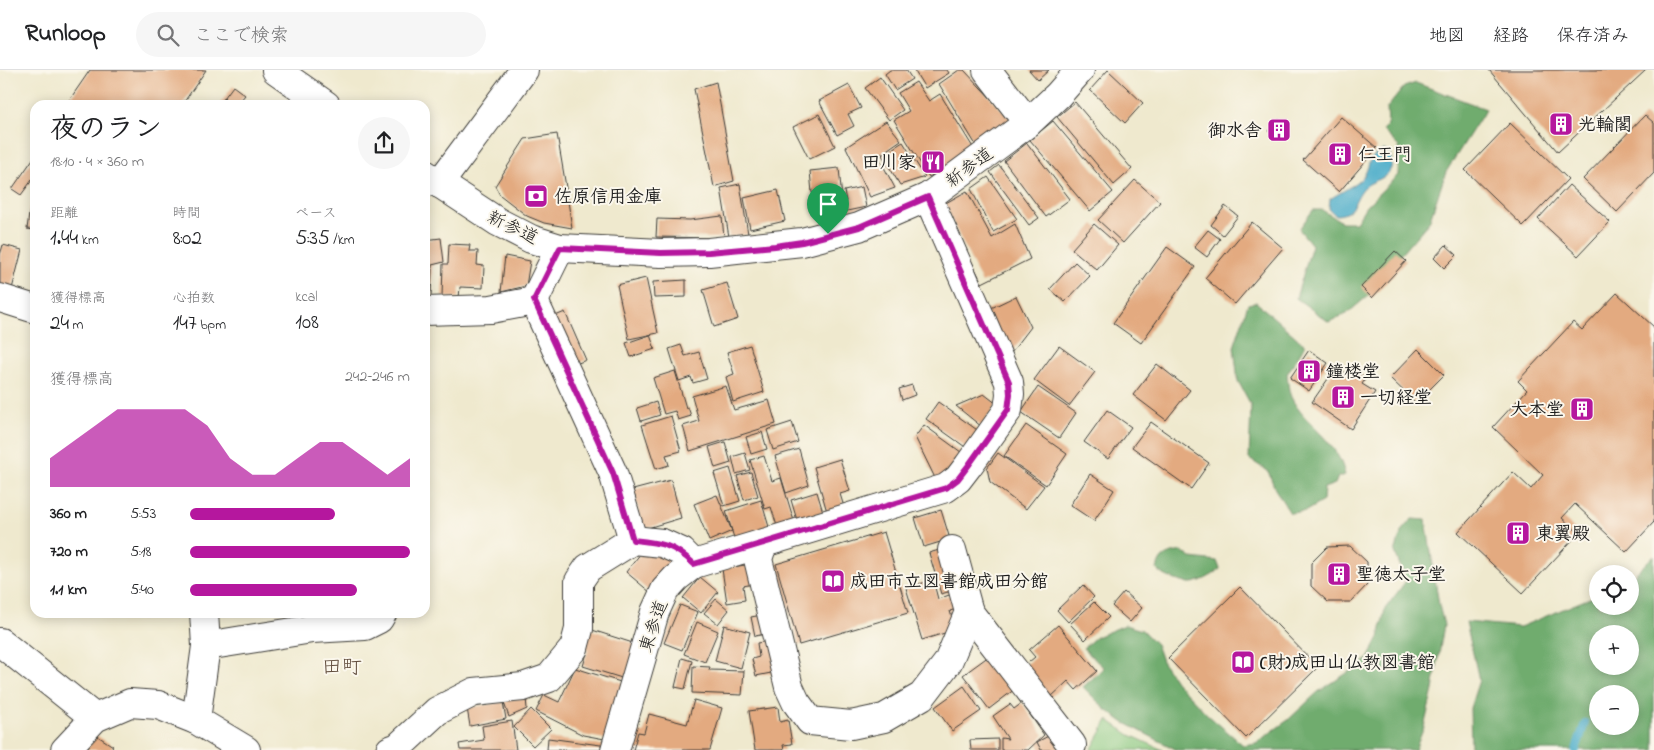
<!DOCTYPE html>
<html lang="ja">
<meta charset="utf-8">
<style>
body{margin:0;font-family:"Indie Flower","Klee One",sans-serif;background:#f6f6f6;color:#202124;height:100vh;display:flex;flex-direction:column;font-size:19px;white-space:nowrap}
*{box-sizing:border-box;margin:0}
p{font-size:16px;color:#757577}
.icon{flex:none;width:28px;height:28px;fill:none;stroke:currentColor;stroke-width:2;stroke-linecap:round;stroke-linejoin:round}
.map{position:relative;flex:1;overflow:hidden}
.panel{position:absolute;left:30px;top:30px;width:400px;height:518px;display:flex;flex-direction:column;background:#fff;border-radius:15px;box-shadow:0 2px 12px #0003}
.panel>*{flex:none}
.buttons{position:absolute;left:1589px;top:495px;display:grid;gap:10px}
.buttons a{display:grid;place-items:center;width:50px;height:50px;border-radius:50%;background:#fff;box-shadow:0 2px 12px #0003;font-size:25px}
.pin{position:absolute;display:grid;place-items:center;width:42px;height:42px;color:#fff;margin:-51px -21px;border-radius:50% 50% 50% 0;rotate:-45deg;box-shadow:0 0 5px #0007}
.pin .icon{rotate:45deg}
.round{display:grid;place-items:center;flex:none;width:52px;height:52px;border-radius:26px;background:#f6f6f6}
.head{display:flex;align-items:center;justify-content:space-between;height:85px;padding:0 20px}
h1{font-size:28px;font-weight:600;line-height:38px}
.stats{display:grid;grid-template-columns:repeat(3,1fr);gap:8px;height:85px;padding:5px 20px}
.stats div{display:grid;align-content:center}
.stats b{font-size:21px;font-weight:600}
.stats small{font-size:14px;font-weight:400}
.stats p{font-size:14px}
.chart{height:140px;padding:10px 20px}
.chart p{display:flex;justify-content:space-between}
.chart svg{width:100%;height:90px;margin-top:5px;fill:#b5179e;opacity:.7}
ul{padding:0 20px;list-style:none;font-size:16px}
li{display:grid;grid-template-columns:80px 60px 1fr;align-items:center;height:38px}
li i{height:12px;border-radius:6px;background:#b5179e}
header{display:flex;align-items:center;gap:30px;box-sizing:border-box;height:70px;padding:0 25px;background:#fff;border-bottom:1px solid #e0e0e0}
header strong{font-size:24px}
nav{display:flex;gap:28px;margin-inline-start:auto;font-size:18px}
.search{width:350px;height:45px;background:#f6f6f6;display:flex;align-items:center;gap:12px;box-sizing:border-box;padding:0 18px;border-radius:28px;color:#757577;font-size:19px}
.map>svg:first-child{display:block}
.green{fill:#8ac87f;stroke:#53724e}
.forest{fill:#6fac6e;stroke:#466445;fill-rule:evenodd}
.water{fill:#49acc9;stroke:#326472}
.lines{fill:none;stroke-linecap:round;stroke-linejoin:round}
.stream{stroke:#49acc9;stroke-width:8}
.building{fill:#e3aa80}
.minor-casing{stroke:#3c3b37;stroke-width:30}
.minor{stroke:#fff;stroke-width:28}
.route-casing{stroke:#fff;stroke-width:10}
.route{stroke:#b5179e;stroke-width:6}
.labels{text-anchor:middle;stroke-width:4;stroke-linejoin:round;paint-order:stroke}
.poi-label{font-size:18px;font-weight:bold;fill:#1c1c1c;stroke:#fbf7ec;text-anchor:start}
.street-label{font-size:18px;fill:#1c1c1c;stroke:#fbf7ec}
.quarter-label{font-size:20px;fill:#624e3f;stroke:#fbf7ec}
</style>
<header>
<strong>Runloop</strong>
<div class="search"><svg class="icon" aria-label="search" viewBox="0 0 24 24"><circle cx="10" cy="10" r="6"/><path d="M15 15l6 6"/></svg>ここで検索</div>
<nav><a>地図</a><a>経路</a><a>保存済み</a></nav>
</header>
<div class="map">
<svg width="1654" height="680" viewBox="0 0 1654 680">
<rect width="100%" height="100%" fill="#fbf7ec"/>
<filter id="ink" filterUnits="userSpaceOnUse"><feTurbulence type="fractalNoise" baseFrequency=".02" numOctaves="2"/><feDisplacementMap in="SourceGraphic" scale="10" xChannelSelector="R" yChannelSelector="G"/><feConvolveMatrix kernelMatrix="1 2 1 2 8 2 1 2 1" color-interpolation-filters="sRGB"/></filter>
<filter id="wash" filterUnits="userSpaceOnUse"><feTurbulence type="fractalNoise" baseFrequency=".0096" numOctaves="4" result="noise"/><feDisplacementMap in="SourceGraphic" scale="20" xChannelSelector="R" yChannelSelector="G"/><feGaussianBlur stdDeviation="1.12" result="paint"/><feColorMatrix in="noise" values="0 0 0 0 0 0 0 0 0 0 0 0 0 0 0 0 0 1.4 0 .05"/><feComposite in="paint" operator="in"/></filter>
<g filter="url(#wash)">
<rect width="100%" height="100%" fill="#efe9ce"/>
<polygon class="green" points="1108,650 1130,665 1163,680 1091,680"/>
<g class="forest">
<polygon points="1416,13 1486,39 1446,102 1429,152 1401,184 1375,220 1350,241 1329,252 1296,228 1312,175 1299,159 1313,140 1322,140 1342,152 1356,152 1366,136 1398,105 1399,77 1383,61 1388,54 1387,38 1404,17"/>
<path d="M1256,232L1305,275L1287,304C1288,311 1288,320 1291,327C1306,357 1338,370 1345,405L1338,407L1335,414L1324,418L1323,431L1306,441L1290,443L1275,419L1268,401L1249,389L1251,335L1238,311L1234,277L1248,234Z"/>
<polygon points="1412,449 1426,450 1439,535 1444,555 1433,620 1424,657 1415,680 1177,680 1123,652 1104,638 1083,617 1104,598 1083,578 1096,567 1125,555 1142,560 1156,574 1162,591 1175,611 1209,646 1243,675 1256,673 1288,650 1318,622 1367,590 1379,568 1385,539 1406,511 1395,482 1402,460"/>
<path d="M1182,481L1191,488L1217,491L1220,499C1214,505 1199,513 1191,513C1183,514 1163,506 1157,500C1160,484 1168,484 1182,481Z"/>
<path d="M1654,485V680H1471L1470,638L1479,610L1466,552L1520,557L1597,525L1598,536H1630V509ZM1598,564H1630V596H1598ZM1598,624H1630V656H1598Z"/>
</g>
<path class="water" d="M1384,80L1390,84C1391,89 1393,95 1390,100C1385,111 1369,110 1362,120C1353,132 1354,145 1335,145L1329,139L1330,129C1339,123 1357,114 1363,107C1373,92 1363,91 1384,80Z"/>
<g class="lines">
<polyline class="stream" points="1576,680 1585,653"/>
</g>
<g id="blocks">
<g class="building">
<polygon points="90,0 206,0 182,35 66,35"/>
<polygon points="890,0 906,0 912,9 895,20 885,4"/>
<polygon points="914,0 947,0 949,3 925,18"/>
<polygon points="959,0 964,0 1013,52 979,80 939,14"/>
<polygon points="1029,0 1049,0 1038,10"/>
<polygon points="1108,0 1143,33 1125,53 1090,20"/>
<polygon points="1489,0 1646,0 1558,82"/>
<polygon points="880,7 903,40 889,50 865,18"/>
<polygon points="716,12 734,111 714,117 694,19"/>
<polygon points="916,12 929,31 940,24 974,79 929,107 894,50 909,41 898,23"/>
<polygon points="849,15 861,38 848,44 854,56 837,65 819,31"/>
<polygon points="233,16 245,25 240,31 245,35 219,35"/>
<polygon points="1075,32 1132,99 1114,115 1057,47"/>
<polygon points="819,44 835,76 809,89 793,57"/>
<polygon points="1645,45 1654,53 1654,103 1617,142 1583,109"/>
<polygon points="1341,47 1377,78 1339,122 1303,90"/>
<polygon points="1279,49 1290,59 1280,71 1268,61"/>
<polygon points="886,51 901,70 878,86 895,118 870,127 846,77"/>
<polygon points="1053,51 1113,122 1090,141 1030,70"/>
<polygon points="1510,53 1568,109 1523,156 1465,100"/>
<polygon points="557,64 565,111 572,158 544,153 527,146 500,125 495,116 525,69"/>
<polygon points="903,72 925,107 900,115 882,85"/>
<polygon points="1027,73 1070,129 1046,147 1004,91"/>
<polygon points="35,86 35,106 21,125 12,119"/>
<polygon points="999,95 1039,148 1029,155 990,102"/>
<polygon points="839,98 842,129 821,131 820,122 812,123 810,101"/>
<polygon points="988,107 1017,149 993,162 971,119"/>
<polygon points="1135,110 1160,132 1123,173 1098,150"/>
<polygon points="740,114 748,164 729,167 721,118"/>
<polygon points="1569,115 1610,152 1578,186 1538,149"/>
<polygon points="862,117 866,137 833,144 831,135 846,131 844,121"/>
<polygon points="778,120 785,151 750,159 744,128"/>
<polygon points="967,121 992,168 1015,154 1030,189 982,213 944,134"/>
<polygon points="1225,136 1238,146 1223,165 1211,155"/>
<polygon points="30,137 35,137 35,160 27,159"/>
<polygon points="722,146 724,168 656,167 657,149 690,150"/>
<polygon points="1252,152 1283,178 1235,234 1205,208"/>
<polygon points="1094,154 1118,175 1097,200 1072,179"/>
<polygon points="1208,160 1220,169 1207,187 1194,177"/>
<polygon points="441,168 444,192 432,195 431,229 425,229 425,170"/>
<polygon points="449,174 470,175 469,181 478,181 477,195 484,196 483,218 460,217 459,228 442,227 443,194 448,194"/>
<polygon points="3,175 22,180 12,219 0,216 0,185"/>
<polygon points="1446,175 1457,185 1444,198 1434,188"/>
<polygon points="1167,177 1195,197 1141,273 1113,253"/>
<polygon points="1395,181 1406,191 1372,228 1361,217"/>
<polygon points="505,186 530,191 526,216 501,222"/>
<polygon points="1075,192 1090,206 1065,232 1050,219"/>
<polygon points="646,208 658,263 629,269 617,215"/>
<polygon points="686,210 686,227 654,228 653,212"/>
<polygon points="727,213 738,249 714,257 703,220"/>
<polygon points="1617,223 1654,257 1654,452 1626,482 1575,434 1562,448 1579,463 1523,523 1458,462 1513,402 1531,419 1543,405 1493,357 1527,320 1518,311 1530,298 1573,252 1582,260"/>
<polygon points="1016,226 1031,257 1008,287 985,241"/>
<polygon points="565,242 586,290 568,297 548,249"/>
<polygon points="650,265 655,279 631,287 626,273"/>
<polygon points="681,275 685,286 699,282 707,309 693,313 691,307 679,311 669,279"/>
<polygon points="750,275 764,322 733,332 726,307 734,304 727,282"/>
<polygon points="1059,276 1095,302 1069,336 1034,310"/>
<polygon points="1418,279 1444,305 1416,333 1390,308"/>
<polygon points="1309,280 1328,293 1309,321 1290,308"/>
<polygon points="1157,294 1190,320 1166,350 1133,325"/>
<polygon points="1337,296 1346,303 1349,297 1366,308 1362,314 1375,322 1351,359 1312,332"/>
<polygon points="675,301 686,338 688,337 691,346 678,350 675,341 664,344 653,308"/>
<polygon points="912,315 915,325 902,330 899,319"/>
<polygon points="726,316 734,340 769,330 776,354 690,381 683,356 699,351 692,326"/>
<polygon points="1038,317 1076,343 1059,368 1021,342"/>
<polygon points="984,324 997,334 982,357 956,336"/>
<polygon points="656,332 660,345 641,351 637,338"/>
<polygon points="938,332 980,362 968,379 926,349"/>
<polygon points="1107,340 1131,357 1108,389 1084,372"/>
<polygon points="671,346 681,381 666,385 669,395 656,399 642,355"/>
<polygon points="792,352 798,372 773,380 767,360"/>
<polygon points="1151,352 1209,393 1191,419 1132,377"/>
<polygon points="924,355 965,385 937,412 915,367"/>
<polygon points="1026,355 1067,384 1046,415 1004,386"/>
<polygon points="762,362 767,379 751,384 746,367"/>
<polygon points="725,372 731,393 715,398 709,377"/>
<polygon points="799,379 809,415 786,423 775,386"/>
<polygon points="745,383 750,400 736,404 732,387"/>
<polygon points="998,383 1044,416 1026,439 990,412 987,398"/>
<polygon points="764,386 772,411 781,408 794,451 777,456 771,437 765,439 750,390"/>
<polygon points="840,389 850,421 840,424 845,440 828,445 814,397"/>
<polygon points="730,398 740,431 724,436 714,403"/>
<polygon points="751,402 758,426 744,430 737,406"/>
<polygon points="1090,404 1114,420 1094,451 1070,435"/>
<polygon points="671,410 681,448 644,459 633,420"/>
<polygon points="817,422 823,442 797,450 791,430"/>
<polygon points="717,425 732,461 709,471 694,434"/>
<polygon points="761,430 769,457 734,468 726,441"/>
<polygon points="941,440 950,469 924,477 915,448"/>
<polygon points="884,462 908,543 799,575 776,494"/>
<polygon points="1350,476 1367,492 1367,515 1351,532 1328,532 1311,516 1311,493 1327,477"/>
<polygon points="645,478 655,486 659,482 679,498 651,523 626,502"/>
<polygon points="946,478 958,519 941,524 929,483"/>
<polygon points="756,493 759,513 743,516 745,530 727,533 722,499"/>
<polygon points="700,507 718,522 701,543 683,528"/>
<polygon points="933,510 938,529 952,524 956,539 950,541 954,555 947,557 948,562 922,570 906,518"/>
<polygon points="1083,515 1094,527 1068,552 1057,540"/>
<polygon points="1240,517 1318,597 1246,668 1168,588"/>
<polygon points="1124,522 1142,538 1130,552 1112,536"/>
<polygon points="716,529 729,540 718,554 704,543"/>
<polygon points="1094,532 1109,547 1085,570 1070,554"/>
<polygon points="680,535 698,542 682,580 664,573"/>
<polygon points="767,544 771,563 755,566 751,547"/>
<polygon points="697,552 718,561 705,592 684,584"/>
<polygon points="724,555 750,562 741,598 715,591"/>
<polygon points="1058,555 1097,601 1076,620 1068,611 1050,628 1023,597 1035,587 1029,580"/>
<polygon points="589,559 639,575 625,609 583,596 588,580 583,579"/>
<polygon points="775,570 781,601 756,606 752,589 759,587 757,573"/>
<polygon points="989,586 1015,619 989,639 963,605"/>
<polygon points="682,588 692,591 685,619 675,617"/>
<polygon points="693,596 710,597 709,600 744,601 742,625 692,623"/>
<polygon points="575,598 627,614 610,670 583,665 536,641 544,625 559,632"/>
<polygon points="964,616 981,641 952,661 935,637"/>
<polygon points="526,628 527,639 509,647 503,630"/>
<polygon points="694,630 722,638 710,680 633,680 638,662 644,663 649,644 687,654"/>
<polygon points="503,632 506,649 470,656 467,638"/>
<polygon points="1022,633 1044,665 1028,680 1001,680 1001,668 1008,669 993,646 1010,634 1014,639"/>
<polygon points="778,637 780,652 788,650 792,674 783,675 784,680 755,680 749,641"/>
<polygon points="531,639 551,659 533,676 514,657"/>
<polygon points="512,651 516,680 460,680 459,674 484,670 482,656"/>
<polygon points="1052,664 1060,677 1055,680 1041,680 1037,672"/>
<polygon points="96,665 113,676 110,680 86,680"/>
<polygon points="548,668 608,676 608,680 547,680"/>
<polygon points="998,669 998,680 971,680 970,670"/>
</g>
</g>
</g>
<g filter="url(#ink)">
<use href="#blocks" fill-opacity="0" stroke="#3c3b37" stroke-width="1"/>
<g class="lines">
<g class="minor-casing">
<g id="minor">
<polyline points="276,0 326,35"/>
<polyline points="987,0 1028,53"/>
<polyline points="425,104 498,152 531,169 560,178 661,183 709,182 802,172 859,157 928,127 1028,53 1058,25 1080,0"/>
<polyline points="439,114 524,0"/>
<polyline points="0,228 35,239"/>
<polyline points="534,231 613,403 633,470"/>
<polyline points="534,231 560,178"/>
<polyline points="425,241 491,239 534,231"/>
<polyline points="763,474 758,489 789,617 796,632 810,651 851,655 884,648 922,626 948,592 969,542 952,480"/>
<polyline points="969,542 1072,675"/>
<polyline points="0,572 95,648"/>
<polyline points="206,576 312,559 365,556 379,549 383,542"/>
<polyline points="196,650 206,576 204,542"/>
<polyline points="65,680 95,648 130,633 158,635 196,650 246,680"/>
<polyline points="390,680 398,677 437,641 474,622 523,617 549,608 574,578 579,559 579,511 588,498 633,470 662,473 682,482 694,494"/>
<polyline points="615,680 655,542 665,520 676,508 694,494 946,418 958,409 968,396 1008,340 1010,324 1009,312 928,127"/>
</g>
</g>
<use href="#minor" class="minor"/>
</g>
</g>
<g class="lines" filter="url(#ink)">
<g class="route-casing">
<path id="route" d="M928,127L1009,312L1010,324L1008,340L968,396L958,409L946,418L694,494C673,474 661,473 633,470L613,403L534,230L560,178L661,183L709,182L775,176L802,172L859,157Z"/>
</g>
<use href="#route" class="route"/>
</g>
<defs>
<g id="building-square" transform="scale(1.25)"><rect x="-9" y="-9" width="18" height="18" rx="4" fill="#b5179e" stroke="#fbf7ec"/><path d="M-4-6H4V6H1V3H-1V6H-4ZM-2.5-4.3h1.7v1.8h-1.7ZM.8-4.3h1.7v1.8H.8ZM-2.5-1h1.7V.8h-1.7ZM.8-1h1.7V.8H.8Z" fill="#fff"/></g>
<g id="restaurant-square" transform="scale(1.25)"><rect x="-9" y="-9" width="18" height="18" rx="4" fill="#b5179e" stroke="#fbf7ec"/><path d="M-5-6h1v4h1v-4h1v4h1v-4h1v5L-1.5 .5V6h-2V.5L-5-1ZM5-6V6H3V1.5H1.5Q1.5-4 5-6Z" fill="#fff"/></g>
<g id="bank-square" transform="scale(1.25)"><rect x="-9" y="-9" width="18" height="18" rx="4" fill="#b5179e" stroke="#fbf7ec"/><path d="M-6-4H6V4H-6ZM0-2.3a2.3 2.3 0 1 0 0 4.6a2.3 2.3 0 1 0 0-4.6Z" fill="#fff"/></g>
<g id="library-square" transform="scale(1.25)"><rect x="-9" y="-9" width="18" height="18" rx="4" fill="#b5179e" stroke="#fbf7ec"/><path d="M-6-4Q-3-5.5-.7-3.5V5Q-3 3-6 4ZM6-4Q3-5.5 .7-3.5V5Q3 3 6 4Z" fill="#fff"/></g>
</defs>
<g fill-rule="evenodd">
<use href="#building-square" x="1561" y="54"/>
<use href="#building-square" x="1279" y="60"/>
<use href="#building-square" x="1340" y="84"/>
<use href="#restaurant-square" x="933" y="92"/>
<use href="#bank-square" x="536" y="126"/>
<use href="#building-square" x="1309" y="301"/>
<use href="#building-square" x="1343" y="327"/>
<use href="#building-square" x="1582" y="339"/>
<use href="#building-square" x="1518" y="463"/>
<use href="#building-square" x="1339" y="504"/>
<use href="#library-square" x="833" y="511"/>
<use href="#library-square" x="1243" y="592"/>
</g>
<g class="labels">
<g class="poi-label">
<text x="1578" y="60">光輪閣</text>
<text x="1262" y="66" text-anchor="end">御水舎</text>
<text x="1358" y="90">仁王門</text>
<text x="916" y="98" text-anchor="end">田川家</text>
<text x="554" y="132">佐原信用金庫</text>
<text x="1326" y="307">鐘楼堂</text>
<text x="1360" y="333">一切経堂</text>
<text x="1564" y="345" text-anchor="end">大本堂</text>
<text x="1536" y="469">東翼殿</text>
<text x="1356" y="510">聖徳太子堂</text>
<text x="850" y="517">成田市立図書館成田分館</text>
<text x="1260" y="598">(財)成田山仏教図書館</text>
</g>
<g class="street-label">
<text transform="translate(969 97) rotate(-37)" y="6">新参道</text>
<text transform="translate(513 157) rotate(26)" y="6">新参道</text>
<text transform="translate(653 556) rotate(-71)" y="6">東参道</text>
</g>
<g class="quarter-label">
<text x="342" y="603">田町</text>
</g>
</g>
</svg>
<div class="buttons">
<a><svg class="icon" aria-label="locate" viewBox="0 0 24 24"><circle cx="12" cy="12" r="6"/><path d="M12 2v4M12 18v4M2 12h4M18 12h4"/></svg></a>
<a>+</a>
<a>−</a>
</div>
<div class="pin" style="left:828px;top:164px;background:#1e9e55"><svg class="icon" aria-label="arrive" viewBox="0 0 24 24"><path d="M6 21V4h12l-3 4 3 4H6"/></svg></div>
<section class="panel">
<div class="head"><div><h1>夜のラン</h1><p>18:10 · 4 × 360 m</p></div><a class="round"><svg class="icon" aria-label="share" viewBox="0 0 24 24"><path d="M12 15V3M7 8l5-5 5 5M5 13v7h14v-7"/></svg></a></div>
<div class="stats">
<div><p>距離</p><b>1.44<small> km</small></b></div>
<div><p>時間</p><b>8:02</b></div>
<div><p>ペース</p><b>5:35<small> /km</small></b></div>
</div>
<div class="stats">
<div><p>獲得標高</p><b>24<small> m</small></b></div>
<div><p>心拍数</p><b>147<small> bpm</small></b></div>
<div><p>kcal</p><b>108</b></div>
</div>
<div class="chart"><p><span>獲得標高</span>242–246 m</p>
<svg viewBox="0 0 160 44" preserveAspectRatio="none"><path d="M0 44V30L10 22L20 14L30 6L40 6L50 6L60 6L70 14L80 30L90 38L100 38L110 30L120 22L130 22L140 30L150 38L160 30V44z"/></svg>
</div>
<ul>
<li><b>360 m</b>5:53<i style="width:66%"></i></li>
<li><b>720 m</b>5:18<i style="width:100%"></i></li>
<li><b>1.1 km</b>5:40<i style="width:76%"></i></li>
</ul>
</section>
</div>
